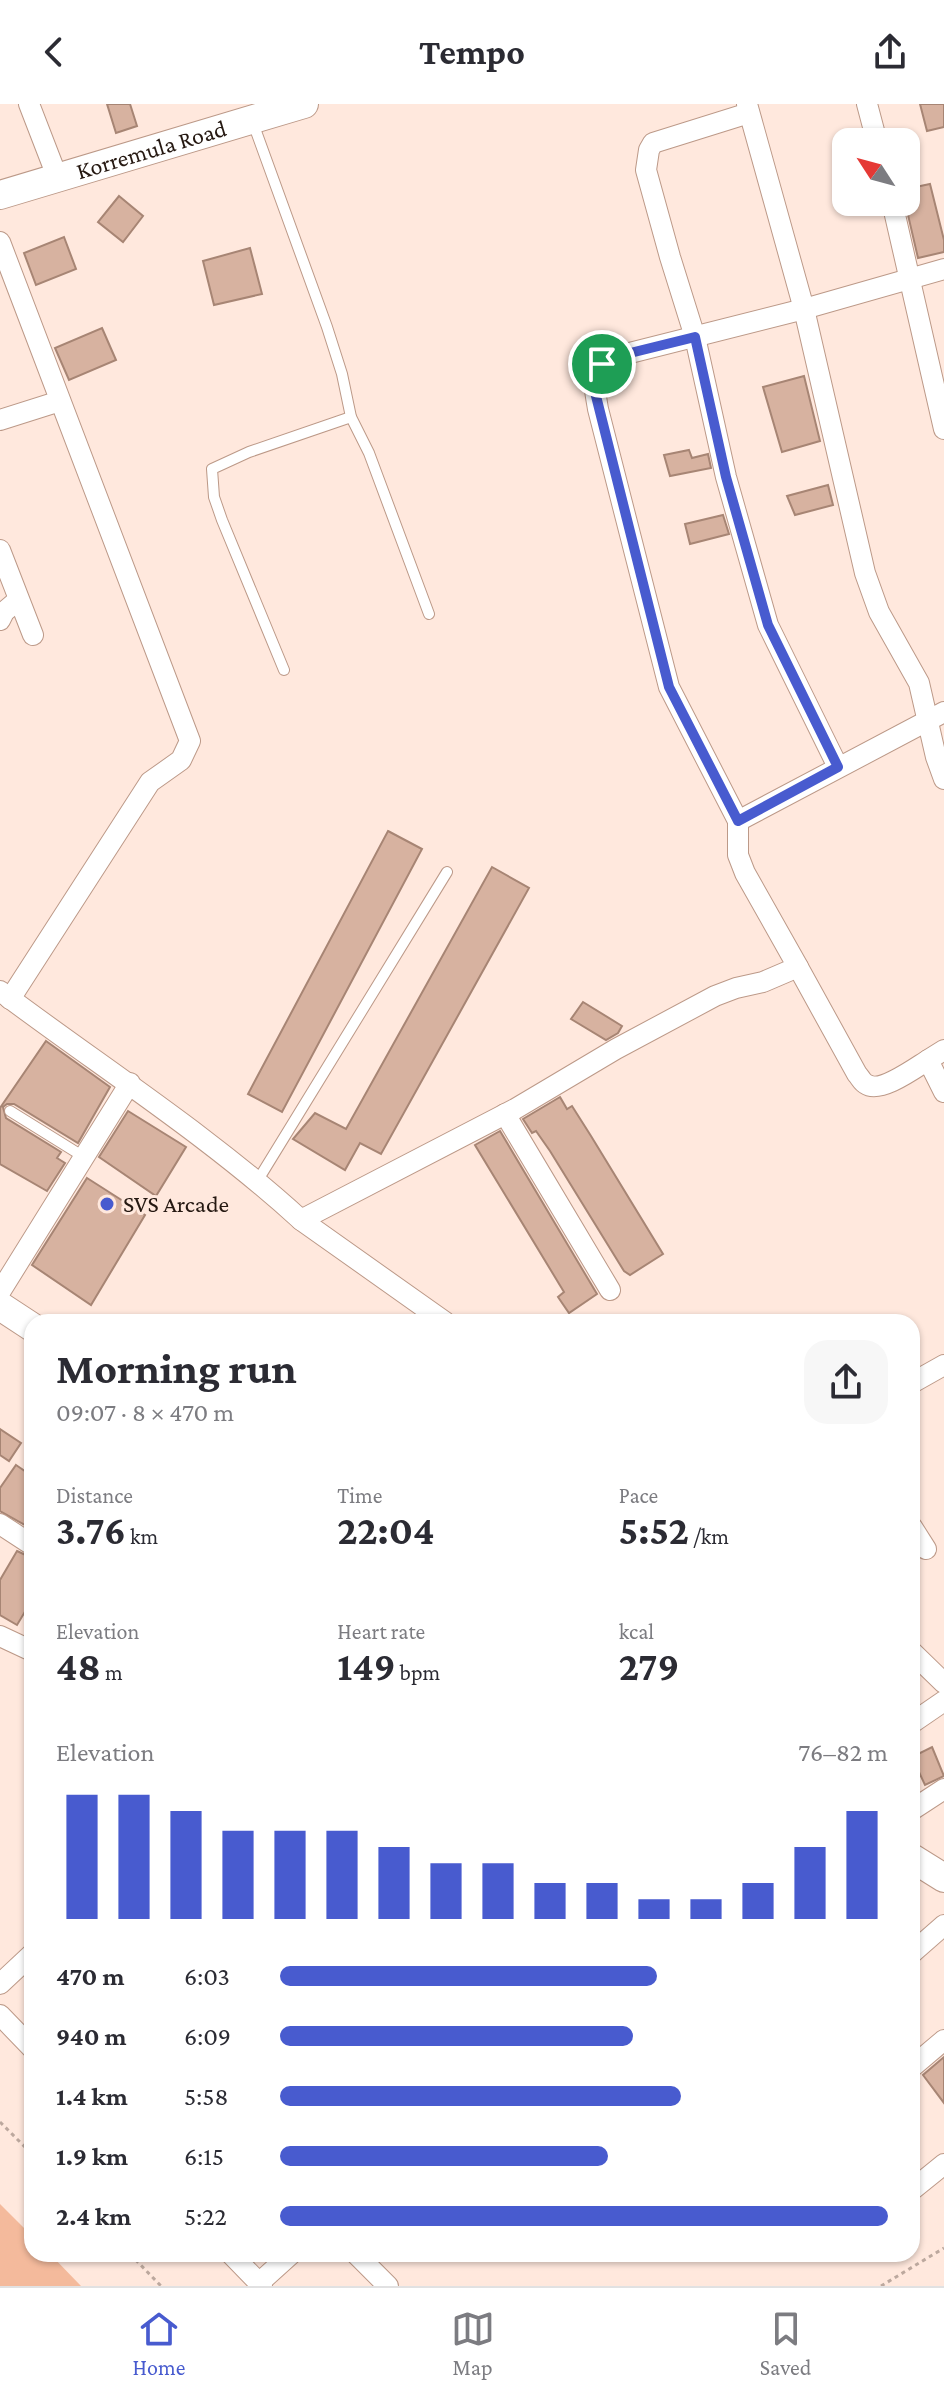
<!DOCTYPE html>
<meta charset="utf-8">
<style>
body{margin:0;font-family:"Crimson Pro",serif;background:#f7f7f7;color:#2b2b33;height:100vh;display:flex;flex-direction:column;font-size:30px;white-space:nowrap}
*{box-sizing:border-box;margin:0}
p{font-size:26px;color:#7c7c81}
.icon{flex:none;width:44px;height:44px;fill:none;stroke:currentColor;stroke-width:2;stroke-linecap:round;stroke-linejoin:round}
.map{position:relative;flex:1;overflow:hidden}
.side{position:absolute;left:24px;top:1210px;width:896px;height:948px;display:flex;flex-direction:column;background:#fff;border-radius:24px;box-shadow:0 2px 6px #0004}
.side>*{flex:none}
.needle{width:52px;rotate:306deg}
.buttons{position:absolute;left:832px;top:24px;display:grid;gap:16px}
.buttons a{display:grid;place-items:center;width:88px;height:88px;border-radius:16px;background:#fff;box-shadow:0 2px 6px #0004;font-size:40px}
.pin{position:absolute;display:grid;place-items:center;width:68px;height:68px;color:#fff;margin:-34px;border:4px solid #fff;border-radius:50%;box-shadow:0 2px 8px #0007}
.round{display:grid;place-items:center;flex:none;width:84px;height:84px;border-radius:24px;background:#f7f7f7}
.overview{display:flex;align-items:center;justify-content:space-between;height:136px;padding:0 32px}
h1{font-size:44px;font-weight:700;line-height:60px}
.stats{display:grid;grid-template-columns:repeat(3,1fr);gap:12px;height:136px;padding:8px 32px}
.stats div{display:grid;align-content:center}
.stats b{font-size:40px;font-weight:700}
.stats small{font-size:22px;font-weight:400}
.stats p{font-size:22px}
.chart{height:224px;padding:16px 32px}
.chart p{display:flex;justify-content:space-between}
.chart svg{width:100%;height:144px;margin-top:8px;stroke:#485bcf;stroke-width:6}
ul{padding:0 32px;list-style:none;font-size:26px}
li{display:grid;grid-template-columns:128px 96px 1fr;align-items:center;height:60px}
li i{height:20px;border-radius:10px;background:#485bcf}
header{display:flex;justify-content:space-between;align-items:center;height:104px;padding:0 32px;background:#fff;font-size:36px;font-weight:700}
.tab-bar{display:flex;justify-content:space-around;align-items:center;height:112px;border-top:2px solid #e1e1e2;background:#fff;font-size:22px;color:#7c7c81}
.tab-bar a{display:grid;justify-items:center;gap:4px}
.tab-bar .on{color:#485bcf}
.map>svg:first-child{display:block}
.green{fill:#f4ba9c}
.building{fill:#d7b2a0;stroke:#a78574;stroke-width:2}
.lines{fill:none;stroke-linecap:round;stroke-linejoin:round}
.lane-casing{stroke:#bc9988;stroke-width:12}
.street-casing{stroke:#bc9988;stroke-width:22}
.secondary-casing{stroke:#bc9988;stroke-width:30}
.path{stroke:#bca89e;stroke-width:3;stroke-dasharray:4 4;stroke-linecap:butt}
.lane{stroke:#fff;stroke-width:10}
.street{stroke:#fff;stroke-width:20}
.secondary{stroke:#fff;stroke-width:28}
.route-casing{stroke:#fff;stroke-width:16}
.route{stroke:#485bcf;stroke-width:10}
.poi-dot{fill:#485bcf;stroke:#ffe8dd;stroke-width:3}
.labels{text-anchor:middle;stroke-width:6;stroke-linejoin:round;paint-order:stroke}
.street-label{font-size:24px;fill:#251811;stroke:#ffe8dd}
.poi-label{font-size:24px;fill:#251811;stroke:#ffe8dd;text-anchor:start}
</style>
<header><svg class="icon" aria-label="back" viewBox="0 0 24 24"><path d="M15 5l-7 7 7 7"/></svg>Tempo<svg class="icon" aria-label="share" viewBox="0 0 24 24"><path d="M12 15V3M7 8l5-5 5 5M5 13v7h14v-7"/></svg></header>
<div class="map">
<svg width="944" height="2182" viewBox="0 0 944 2182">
<rect width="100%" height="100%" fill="#ffe8dd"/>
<polygon class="green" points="0,2100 32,2132 32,2150 50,2150 81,2182 0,2182"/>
<g class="building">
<polygon points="107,0 130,0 137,22 116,29"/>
<polygon points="920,0 944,0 944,23 927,27"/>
<polygon points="930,80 944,136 944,148 918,154 905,98 906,85"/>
<polygon points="119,92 143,112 123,138 98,118"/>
<polygon points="64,133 76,165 36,181 24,149"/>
<polygon points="250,144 262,190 214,201 203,157"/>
<polygon points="102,224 116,256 69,276 55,244"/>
<polygon points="804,272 820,337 782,348 763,283"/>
<polygon points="689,346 692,354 708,350 711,364 670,372 664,351"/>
<polygon points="828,381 833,401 795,411 787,392"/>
<polygon points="723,411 729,430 690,440 685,420"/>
<polygon points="388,727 422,745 282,1008 248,990"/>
<polygon points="492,763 529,784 381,1050 360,1039 345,1066 293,1035 315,1009 346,1025"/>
<polygon points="583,898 622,922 618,929 606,936 571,915"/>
<polygon points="46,937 110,983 78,1039 14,1000 7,1000 3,1003 6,1014 61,1048 57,1054 65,1059 47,1087 0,1060 0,1004"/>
<polygon points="560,993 567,1005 572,1002 591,1032 663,1150 630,1171 624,1167 550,1047 536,1027 532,1029 523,1015"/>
<polygon points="128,1007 186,1043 156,1092 99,1053"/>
<polygon points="500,1027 597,1190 569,1209 558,1193 564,1188 475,1041"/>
<polygon points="87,1074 145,1111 91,1201 32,1161"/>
<polygon points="0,1325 21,1339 9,1357 0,1351"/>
<polygon points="16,1361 32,1372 32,1425 0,1407 0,1384"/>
<polygon points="17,1447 32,1454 32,1496 17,1521 0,1511 0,1476"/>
<polygon points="932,1643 944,1672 925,1681 912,1653"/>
<polygon points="944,1953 944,1999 923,1971"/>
</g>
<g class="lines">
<g class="lane-casing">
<g id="lane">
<polyline points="253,19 327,223 342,270 351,313 369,349 429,510"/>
<polyline points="284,566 222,416 214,393 212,365 249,348 351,313"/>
<polyline points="10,1007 84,1053"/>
<polyline points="258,1076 447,768"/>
</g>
</g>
<g class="street-casing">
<g id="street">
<polyline points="29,0 58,75"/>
<polyline points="747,0 804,205 865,469 879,508 919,579 936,653 944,675"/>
<polyline points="867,0 877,38"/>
<polyline points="749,9 653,39 649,46 646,66 670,153 695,233 726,373 768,521 838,663"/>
<polyline points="892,98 944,325"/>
<polyline points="0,138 190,637 181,656 150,678 10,895"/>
<polyline points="0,316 60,297"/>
<polyline points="0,446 33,531"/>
<polyline points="0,516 4,508 18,496"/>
<polyline points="738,717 944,608"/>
<path d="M798,863L857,970C860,973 862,978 866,980C880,990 915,964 928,956"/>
<path d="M0,887C101,963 208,1031 301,1116L515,1005L616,945L715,892L736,884L763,878L798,863L745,769L738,751V717L669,583L598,305C594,280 589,267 614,253L804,205L944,165"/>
<polyline points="944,946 928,956 944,988"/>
<polyline points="505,1010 610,1186"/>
<polyline points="301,1116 445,1218"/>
<polyline points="0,1188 130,979"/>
<polyline points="912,1279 944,1261"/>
<polyline points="0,1420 32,1441"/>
<polyline points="912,1423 926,1445"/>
<polyline points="0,1532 32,1547"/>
<polyline points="912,1548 944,1579"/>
<polyline points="912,1619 944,1597"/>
<polyline points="912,1706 944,1685"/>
<polyline points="912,1849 944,1821"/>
<polyline points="0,1880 32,1850"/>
<polyline points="0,1911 32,1944"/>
<polyline points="912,1963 944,1936"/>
<polyline points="912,2086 944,2060"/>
<polyline points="231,2150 262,2182"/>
<polyline points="356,2150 388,2182"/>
<polyline points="259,2179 291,2150"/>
</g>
</g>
<g class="secondary-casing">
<g id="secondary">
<path id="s1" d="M0,91L304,0"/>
<polyline points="0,1202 32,1223"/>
<polyline points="912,1754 944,1774"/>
</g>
</g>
<g class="path">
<polyline points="0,2018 32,2050"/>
<polyline points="130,2150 161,2182"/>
<polyline points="881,2182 944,2144"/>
</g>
<use href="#lane" class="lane"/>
<use href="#street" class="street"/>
<use href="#secondary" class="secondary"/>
</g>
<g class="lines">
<g class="route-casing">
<path id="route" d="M695,233L726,373L768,521L838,663L738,717L669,583L594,284C594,268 600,261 614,253Z"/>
</g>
<use href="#route" class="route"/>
</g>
<circle class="poi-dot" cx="107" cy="1100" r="8"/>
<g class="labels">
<g class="street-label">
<text dy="8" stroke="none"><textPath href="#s1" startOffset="158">Korremula Road</textPath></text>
</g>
<g class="poi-label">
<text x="123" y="1108">SVS Arcade</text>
</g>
</g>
</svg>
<div class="buttons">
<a><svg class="needle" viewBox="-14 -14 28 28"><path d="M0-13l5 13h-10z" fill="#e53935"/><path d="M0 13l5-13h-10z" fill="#7c7c81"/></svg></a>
</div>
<div class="pin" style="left:602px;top:260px;background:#1e9e55"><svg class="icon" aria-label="arrive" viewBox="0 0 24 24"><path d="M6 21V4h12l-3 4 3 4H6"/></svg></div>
<section class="side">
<div class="overview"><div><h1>Morning run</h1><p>09:07 · 8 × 470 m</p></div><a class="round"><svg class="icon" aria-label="share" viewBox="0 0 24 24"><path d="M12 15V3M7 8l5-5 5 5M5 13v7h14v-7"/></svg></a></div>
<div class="stats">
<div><p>Distance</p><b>3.76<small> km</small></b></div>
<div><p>Time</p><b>22:04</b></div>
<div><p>Pace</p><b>5:52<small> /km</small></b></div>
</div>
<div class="stats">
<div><p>Elevation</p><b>48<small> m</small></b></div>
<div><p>Heart rate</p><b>149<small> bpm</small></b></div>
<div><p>kcal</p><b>279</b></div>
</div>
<div class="chart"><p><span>Elevation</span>76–82 m</p>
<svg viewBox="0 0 160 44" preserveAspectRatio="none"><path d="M5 44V6M15 44V6M25 44V11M35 44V17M45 44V17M55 44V17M65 44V22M75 44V27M85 44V27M95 44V33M105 44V33M115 44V38M125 44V38M135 44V33M145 44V22M155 44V11"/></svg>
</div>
<ul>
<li><b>470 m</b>6:03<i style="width:62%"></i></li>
<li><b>940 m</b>6:09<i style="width:58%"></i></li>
<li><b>1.4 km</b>5:58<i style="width:66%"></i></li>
<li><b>1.9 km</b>6:15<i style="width:54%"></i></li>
<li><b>2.4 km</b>5:22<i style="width:100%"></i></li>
</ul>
</section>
</div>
<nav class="tab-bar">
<a class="on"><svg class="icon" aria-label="home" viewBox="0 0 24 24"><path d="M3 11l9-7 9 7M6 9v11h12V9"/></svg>Home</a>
<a><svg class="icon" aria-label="map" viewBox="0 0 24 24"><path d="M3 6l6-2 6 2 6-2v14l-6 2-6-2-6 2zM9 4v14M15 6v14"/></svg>Map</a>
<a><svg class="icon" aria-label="saved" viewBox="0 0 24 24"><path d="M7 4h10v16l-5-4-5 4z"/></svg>Saved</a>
</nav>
